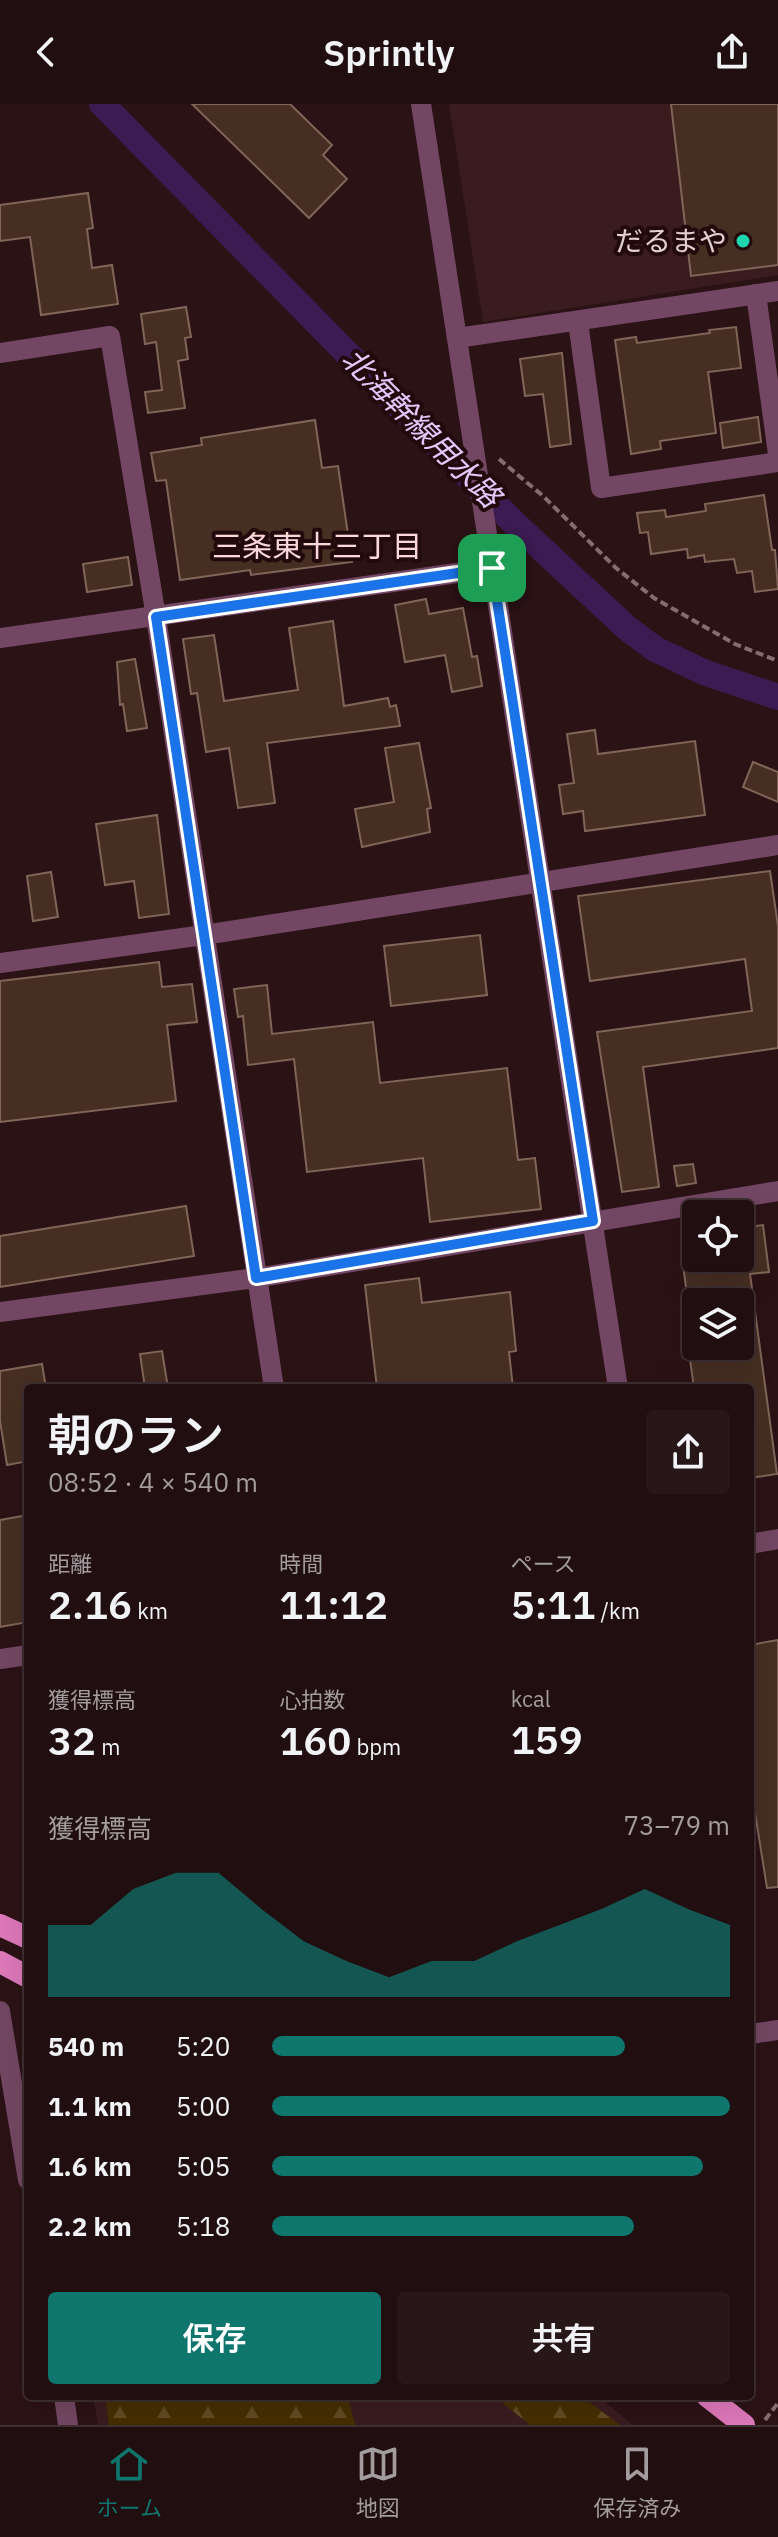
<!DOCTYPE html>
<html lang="ja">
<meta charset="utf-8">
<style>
body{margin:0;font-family:"IBM Plex Sans","Noto Sans JP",sans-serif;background:#281719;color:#f1f3f6;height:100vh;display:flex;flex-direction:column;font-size:30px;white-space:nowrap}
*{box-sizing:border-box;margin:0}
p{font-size:26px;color:#a29c9f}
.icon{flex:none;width:44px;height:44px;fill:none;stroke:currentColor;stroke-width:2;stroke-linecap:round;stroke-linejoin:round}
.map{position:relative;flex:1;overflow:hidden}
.panel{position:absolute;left:24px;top:1280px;width:730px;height:1016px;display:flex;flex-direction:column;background:#200e10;border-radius:8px;box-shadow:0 8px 32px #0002,0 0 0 2px #3d2e30}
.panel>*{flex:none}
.buttons{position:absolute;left:682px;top:1096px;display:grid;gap:16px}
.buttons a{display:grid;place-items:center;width:72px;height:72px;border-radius:8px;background:#200e10;box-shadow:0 8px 32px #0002,0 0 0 2px #3d2e30;font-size:40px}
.pin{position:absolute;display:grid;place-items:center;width:68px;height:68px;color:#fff;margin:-34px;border-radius:16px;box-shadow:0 4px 12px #0006}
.round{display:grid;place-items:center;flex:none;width:84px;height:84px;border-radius:8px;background:#281719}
.overview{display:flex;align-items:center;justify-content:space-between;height:136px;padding:0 24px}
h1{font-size:44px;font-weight:600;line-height:60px}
.stats{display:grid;grid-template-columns:repeat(3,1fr);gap:12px;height:136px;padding:8px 24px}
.stats div{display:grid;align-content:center}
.stats b{font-size:40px;font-weight:600}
.stats small{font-size:22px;font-weight:400}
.stats p{font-size:22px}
.chart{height:224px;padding:16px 24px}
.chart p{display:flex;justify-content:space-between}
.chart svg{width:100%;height:144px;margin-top:8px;fill:#0f766e;opacity:.7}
.button{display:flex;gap:16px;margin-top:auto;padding:16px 24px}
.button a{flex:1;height:92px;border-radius:8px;background:#0f766e;color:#fff;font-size:32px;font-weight:600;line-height:92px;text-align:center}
.button a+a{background:#281719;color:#f1f3f6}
ul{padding:0 24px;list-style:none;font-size:26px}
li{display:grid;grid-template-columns:128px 96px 1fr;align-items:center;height:60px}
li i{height:20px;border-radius:10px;background:#0f766e}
header{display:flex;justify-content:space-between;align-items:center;height:104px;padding:0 24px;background:#200e10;font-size:36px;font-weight:600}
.dock{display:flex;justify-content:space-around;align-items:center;height:112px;border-top:2px solid #3d2e30;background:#200e10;font-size:22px;color:#a29c9f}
.dock a{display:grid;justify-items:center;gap:4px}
.dock .current{color:#0f766e}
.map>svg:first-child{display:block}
.built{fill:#3a1c1f}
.forest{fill:url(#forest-firs)}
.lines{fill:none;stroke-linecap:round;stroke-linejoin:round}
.canal{stroke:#3c1a52;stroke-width:26}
.building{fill:#462e22;stroke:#806558;stroke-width:2}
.path{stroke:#836d6f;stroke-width:4;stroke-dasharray:8 4;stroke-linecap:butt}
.minor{stroke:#734763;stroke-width:20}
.tertiary{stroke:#734763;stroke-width:20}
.trunk{stroke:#de78ba;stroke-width:22}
.route-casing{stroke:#fff;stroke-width:16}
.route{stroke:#1a73e8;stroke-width:10}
.poi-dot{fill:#1ed5b0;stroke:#21090c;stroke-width:3}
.labels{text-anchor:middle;stroke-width:8;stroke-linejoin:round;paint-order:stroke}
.poi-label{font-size:28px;fill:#e3d0d1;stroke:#21090c;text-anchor:end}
.water-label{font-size:30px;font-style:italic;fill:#e4c7fb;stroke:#21090c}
.neighbourhood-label{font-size:30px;fill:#fbd7d9;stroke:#21090c}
</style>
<header><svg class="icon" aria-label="back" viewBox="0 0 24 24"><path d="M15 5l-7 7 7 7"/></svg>Sprintly<svg class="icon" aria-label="share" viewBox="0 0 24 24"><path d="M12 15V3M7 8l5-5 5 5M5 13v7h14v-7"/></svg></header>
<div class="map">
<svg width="778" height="2321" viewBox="0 0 778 2321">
<defs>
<pattern id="forest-firs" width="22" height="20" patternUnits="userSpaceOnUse" patternTransform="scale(2)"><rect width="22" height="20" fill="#462e00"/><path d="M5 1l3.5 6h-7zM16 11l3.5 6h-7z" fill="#614b24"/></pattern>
</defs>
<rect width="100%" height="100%" fill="#2b1215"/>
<g class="built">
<polygon points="449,0 778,0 778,171 483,218"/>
<polygon points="93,2292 598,2292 633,2321 98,2321"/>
</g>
<g class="forest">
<polygon points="105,2292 348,2292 355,2321 109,2321"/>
<polygon points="494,2292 581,2292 620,2321 530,2321"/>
</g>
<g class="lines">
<polyline class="canal" points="102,0 514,419 627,524 655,545 706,569 778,593"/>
</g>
<g class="building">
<polygon points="192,0 290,0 332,41 323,51 347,75 309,114"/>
<polygon points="671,0 778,0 778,161 691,172"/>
<polygon points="88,89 93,124 87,125 92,164 112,161 118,200 41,211 30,133 0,137 0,101"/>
<polygon points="186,203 191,233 185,234 188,255 178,257 185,304 148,309 145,288 162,286 156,238 145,240 141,210"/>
<polygon points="736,223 741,264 708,268 716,329 660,337 661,345 631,350 615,236 636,233 637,239 710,229 709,226"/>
<polygon points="562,249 571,340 550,343 543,290 525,292 520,255"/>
<polygon points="758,313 761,338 723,344 720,319"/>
<polygon points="315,316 322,364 338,362 352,458 251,471 250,466 180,476 166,376 156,377 151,349 202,341 201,334"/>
<polygon points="764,391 772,446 775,446 778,485 755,488 752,467 737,469 734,455 705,458 704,451 688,454 687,445 651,450 648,428 640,429 637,409 665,406 666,413 706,407 705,400"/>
<polygon points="128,453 132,481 87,488 83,460"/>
<polygon points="426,495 429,510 463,504 472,553 477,552 482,582 452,588 445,551 405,558 395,501"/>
<polygon points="333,517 344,602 388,594 390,603 396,601 400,622 267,639 275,699 238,704 229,644 206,648 197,589 191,590 183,535 214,531 224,597 298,586 289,524"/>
<polygon points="135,555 147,624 127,627 123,600 120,601 117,558"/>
<polygon points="595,626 598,650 695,637 705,711 585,727 583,707 563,710 559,681 574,679 567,630"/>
<polygon points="419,639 431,704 427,705 430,728 362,743 355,705 394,698 385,644"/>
<polygon points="753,658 778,668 778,698 743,683"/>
<polygon points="157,711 169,810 139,814 134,777 105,781 96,720"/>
<polygon points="770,767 778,822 778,944 643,963 659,1083 622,1088 597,928 752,907 745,855 590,877 578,792"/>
<polygon points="51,768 58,813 33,817 27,772"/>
<polygon points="480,831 487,891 391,902 384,842"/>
<polygon points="159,858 162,883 192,880 197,918 167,921 176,997 0,1018 0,877"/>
<polygon points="267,881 272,930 373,918 380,979 507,964 518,1056 535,1054 541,1105 430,1118 423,1054 307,1068 294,955 248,961 243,912 238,913 234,885"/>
<polygon points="693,1060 696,1079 677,1082 674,1062"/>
<polygon points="186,1102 194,1152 0,1183 0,1132"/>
<polygon points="763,1121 769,1168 750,1170 777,1370 750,1374 750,1284 694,1284 688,1242 740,1242 740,1198 688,1198 682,1154 740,1154 740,1124"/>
<polygon points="419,1174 422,1199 510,1188 516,1247 509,1248 513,1284 377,1284 365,1181"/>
<polygon points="162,1247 168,1284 145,1284 140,1250"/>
<polygon points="42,1260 46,1284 28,1284 28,1357 7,1361 0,1317 0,1267"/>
<polygon points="28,1411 28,1518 0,1523 0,1416"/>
<polygon points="778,1536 778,1783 767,1784 753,1696 750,1696 750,1541"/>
</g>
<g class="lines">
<g class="path">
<polyline points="499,355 543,392 616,464 654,494 735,540 778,557"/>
<polyline points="765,2316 778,2299"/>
</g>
<g class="minor">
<polyline points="756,190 778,350"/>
<polyline points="578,218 601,384 778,358"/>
<polyline points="457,234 778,187"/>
<polyline points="0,249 110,232 156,513 274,1284"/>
<polyline points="0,534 492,464"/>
<polyline points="0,859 204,831 778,741"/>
<polyline points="0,1208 256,1174 778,1087"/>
<polyline points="750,1930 778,1926"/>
</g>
<g class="tertiary">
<polyline points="421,0 618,1284"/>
<polyline points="750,1440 778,1435"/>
<polyline points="0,1555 28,1551"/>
<polyline points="0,1907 28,2076"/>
<polyline points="64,2292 68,2321"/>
</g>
<g class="trunk">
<polyline points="0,1821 28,1834"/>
<polyline points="0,1858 28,1873"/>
<polyline points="707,2292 744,2321"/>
</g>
</g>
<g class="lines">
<g class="route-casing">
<polygon id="route" points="492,464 593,1117 256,1174 156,513"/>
</g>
<use href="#route" class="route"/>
</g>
<circle class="poi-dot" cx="743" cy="137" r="8"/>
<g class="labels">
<g class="poi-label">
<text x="727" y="147">だるまや</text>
</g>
<g class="water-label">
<text transform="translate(421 324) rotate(45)" y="10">北海幹線用水路</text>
</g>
<g class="neighbourhood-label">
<text x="317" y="453">三条東十三丁目</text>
</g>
</g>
</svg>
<div class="buttons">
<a><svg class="icon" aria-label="locate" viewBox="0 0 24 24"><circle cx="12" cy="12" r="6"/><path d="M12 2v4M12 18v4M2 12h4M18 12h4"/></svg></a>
<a><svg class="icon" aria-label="layers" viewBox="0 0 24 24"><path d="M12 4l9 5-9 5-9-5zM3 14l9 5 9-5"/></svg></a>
</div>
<div class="pin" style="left:492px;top:464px;background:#1e9e55"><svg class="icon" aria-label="arrive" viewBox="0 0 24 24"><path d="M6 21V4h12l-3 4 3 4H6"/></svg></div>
<section class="panel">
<div class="overview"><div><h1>朝のラン</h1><p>08:52 · 4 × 540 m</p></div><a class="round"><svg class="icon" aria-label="share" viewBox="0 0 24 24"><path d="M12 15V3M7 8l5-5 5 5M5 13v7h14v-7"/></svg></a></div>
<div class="stats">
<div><p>距離</p><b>2.16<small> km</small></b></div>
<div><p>時間</p><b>11:12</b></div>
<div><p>ペース</p><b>5:11<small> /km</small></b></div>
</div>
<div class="stats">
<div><p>獲得標高</p><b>32<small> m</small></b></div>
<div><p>心拍数</p><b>160<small> bpm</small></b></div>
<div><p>kcal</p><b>159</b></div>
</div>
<div class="chart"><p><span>獲得標高</span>73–79 m</p>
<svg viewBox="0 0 160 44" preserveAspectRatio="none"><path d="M0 44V22L10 22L20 11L30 6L40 6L50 17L60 27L70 33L80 38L90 33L100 33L110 27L120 22L130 17L140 11L150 17L160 22V44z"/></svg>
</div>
<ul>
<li><b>540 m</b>5:20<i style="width:77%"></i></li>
<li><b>1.1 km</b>5:00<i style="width:100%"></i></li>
<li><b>1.6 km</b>5:05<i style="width:94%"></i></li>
<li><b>2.2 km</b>5:18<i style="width:79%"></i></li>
</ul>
<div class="button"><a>保存</a><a>共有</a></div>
</section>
</div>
<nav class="dock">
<a class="current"><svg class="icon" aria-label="home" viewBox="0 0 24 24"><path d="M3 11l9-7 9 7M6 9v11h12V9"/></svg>ホーム</a>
<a><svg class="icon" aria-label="map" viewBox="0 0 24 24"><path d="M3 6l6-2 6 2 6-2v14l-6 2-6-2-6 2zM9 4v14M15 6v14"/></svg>地図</a>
<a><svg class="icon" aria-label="saved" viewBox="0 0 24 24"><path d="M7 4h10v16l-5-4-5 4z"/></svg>保存済み</a>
</nav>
